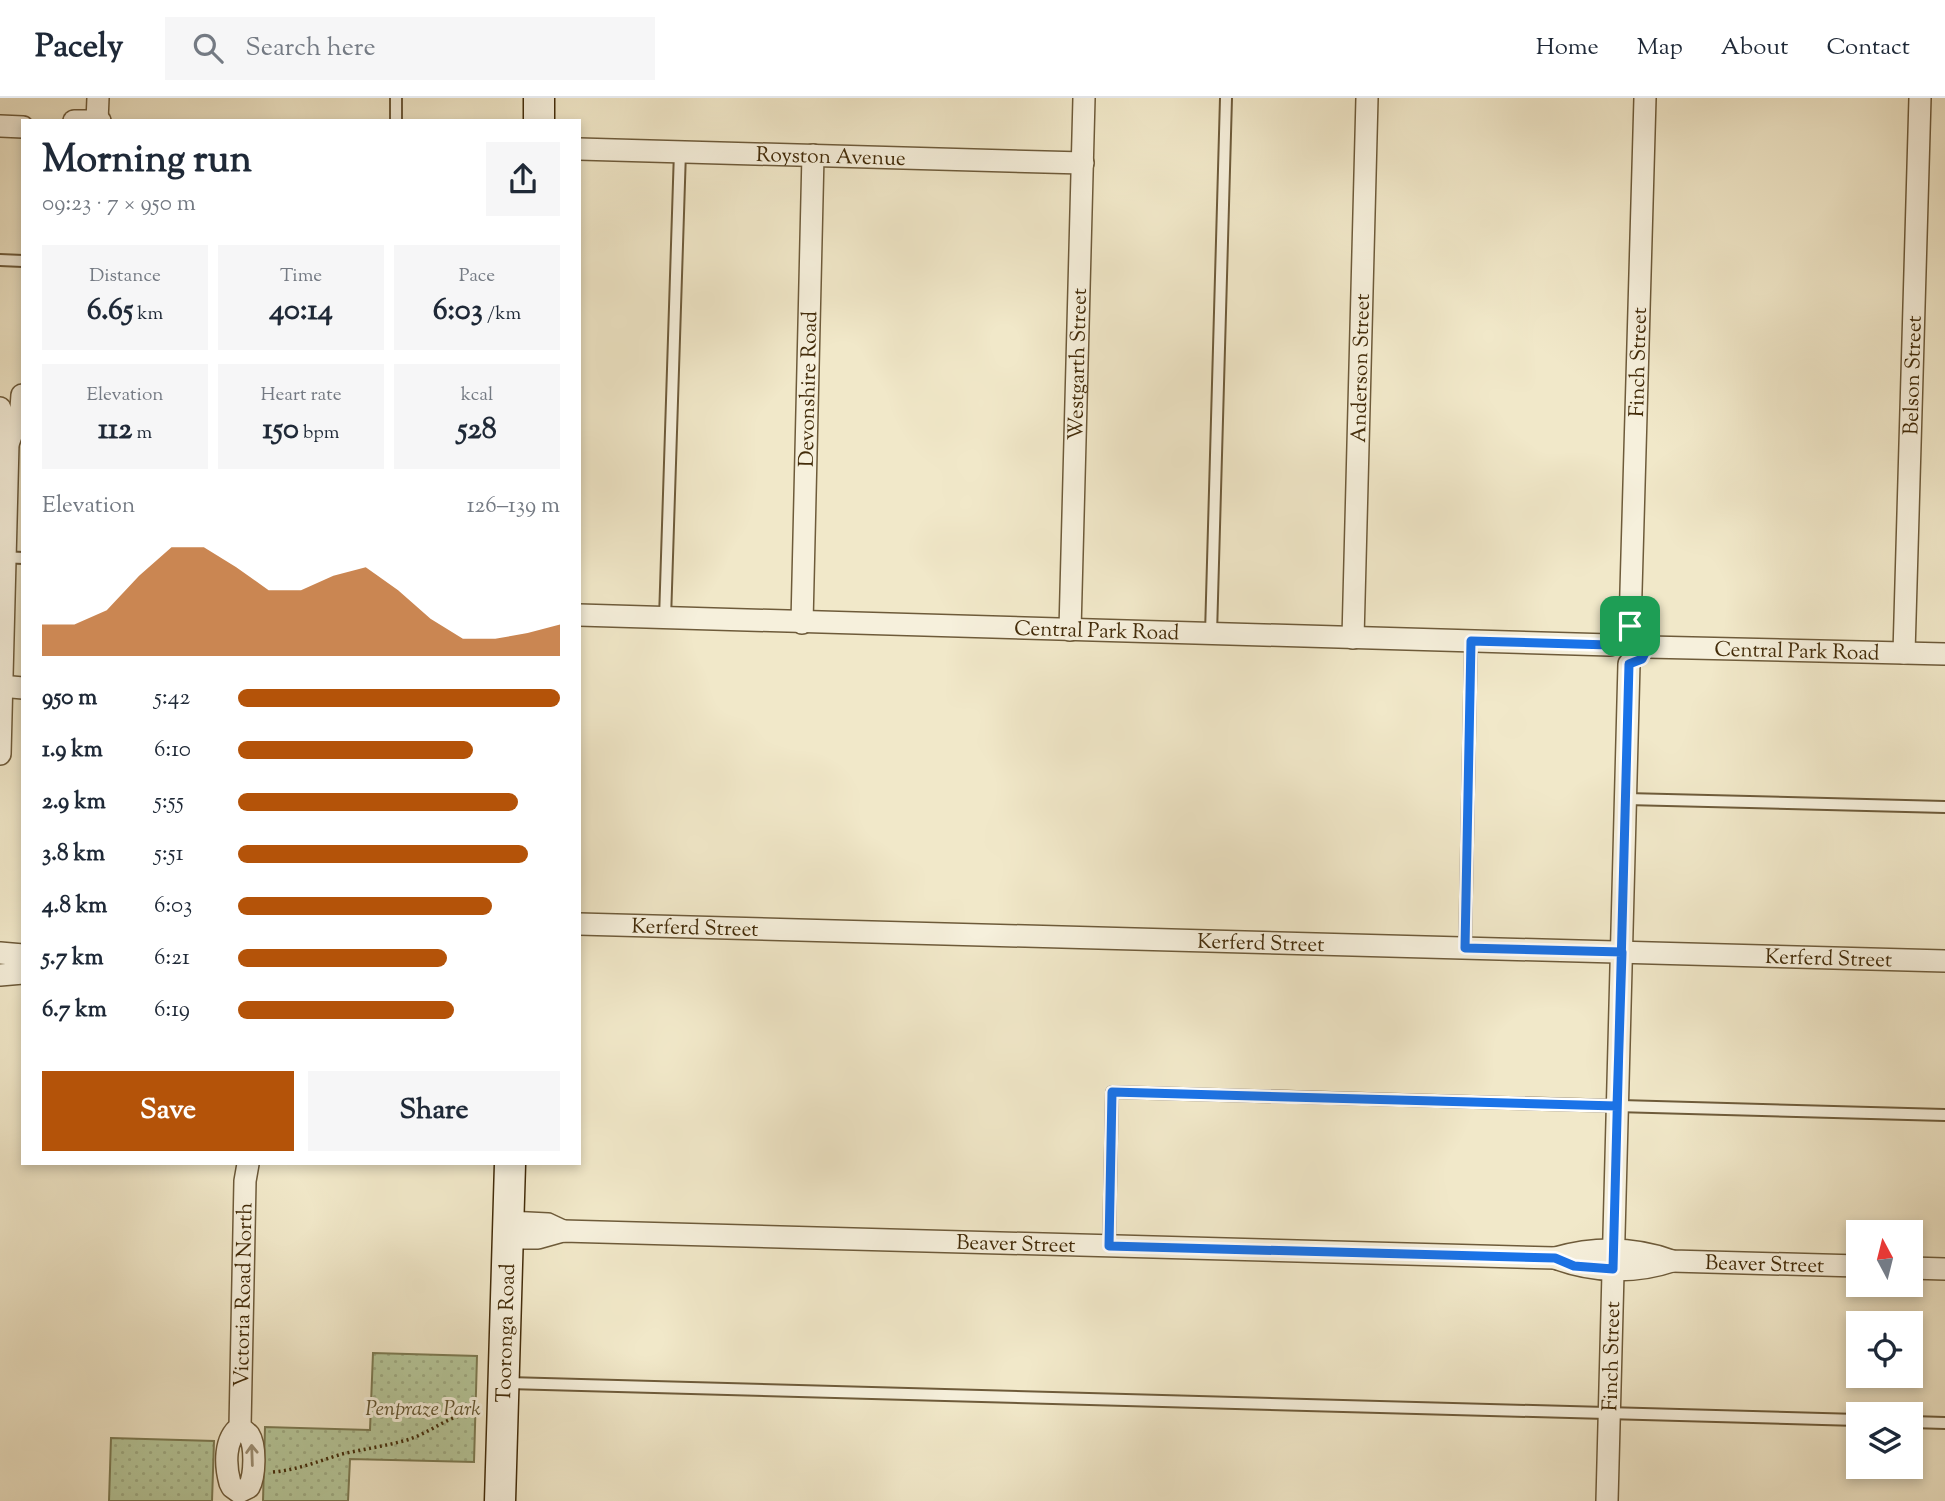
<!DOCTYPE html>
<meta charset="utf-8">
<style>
body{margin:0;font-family:"Sorts Mill Goudy",serif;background:#f6f6f7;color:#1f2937;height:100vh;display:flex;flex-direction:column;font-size:26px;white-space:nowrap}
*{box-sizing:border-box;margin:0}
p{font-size:23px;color:#747a83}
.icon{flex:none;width:38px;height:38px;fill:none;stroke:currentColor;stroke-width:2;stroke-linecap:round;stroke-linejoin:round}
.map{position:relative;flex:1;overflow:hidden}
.details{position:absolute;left:21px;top:21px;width:560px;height:1046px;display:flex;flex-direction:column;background:#fff;border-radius:0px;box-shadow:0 4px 10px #0003}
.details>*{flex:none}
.needle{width:46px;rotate:353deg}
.controls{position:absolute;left:1846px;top:1122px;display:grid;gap:14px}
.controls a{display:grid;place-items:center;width:77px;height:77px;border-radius:0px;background:#fff;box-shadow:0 4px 10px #0003;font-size:35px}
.pin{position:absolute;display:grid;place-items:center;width:60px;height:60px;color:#fff;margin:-30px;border-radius:14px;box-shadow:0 4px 10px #0006}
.round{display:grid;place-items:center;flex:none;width:74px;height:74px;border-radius:0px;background:#f6f6f7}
.summary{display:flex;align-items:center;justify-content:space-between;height:119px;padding:0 21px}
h1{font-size:38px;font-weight:700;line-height:52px}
.metrics{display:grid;grid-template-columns:repeat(3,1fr);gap:10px;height:119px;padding:7px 21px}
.metrics div{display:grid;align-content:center;border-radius:0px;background:#f6f6f7;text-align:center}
.metrics b{font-size:30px;font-weight:700}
.metrics small{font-size:19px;font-weight:400}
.metrics p{font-size:19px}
.chart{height:196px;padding:14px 21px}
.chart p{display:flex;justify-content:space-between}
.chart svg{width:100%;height:126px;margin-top:7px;fill:#b45309;opacity:.7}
.button{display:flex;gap:14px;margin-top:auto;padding:14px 21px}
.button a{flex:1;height:80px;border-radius:0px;background:#b45309;color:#fff;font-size:28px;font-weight:700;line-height:80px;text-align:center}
.button a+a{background:#f6f6f7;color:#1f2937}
ul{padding:0 21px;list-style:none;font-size:23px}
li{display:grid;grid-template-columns:112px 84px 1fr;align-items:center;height:52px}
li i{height:18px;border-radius:9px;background:#b45309}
header{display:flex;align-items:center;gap:42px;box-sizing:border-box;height:98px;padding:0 35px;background:#fff;border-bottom:2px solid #e0e1e3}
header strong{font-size:33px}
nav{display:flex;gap:38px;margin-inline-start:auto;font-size:24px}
.search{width:490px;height:63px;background:#f6f6f7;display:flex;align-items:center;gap:18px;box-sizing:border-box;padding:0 24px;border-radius:0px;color:#747a83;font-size:26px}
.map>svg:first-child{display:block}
.park{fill:url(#park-dots);stroke:#7c7a52;stroke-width:2}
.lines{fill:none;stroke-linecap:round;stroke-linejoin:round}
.service-casing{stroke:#6e5b3a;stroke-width:14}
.minor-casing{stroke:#6e5b3a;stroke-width:24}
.secondary-casing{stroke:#432c0a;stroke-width:33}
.path{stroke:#432c0a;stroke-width:3.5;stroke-dasharray:2 3.5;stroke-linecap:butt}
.service{stroke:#f6f0dc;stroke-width:10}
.minor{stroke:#f6f0dc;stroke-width:21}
.secondary{stroke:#f6f0dc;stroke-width:30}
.oneway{stroke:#9c8e73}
.route-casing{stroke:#fff;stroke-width:14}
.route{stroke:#1a73e8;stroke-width:9}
.labels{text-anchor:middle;stroke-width:6;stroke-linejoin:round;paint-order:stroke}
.street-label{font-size:21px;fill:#432c0a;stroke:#f6f0dc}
.park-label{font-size:21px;font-style:italic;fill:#60532e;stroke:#f6f0dc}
</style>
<header>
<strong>Pacely</strong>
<div class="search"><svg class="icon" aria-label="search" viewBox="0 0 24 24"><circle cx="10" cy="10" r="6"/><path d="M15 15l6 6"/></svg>Search here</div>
<nav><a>Home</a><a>Map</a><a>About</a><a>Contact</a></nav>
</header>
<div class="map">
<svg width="1945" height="1403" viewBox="0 0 1945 1403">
<defs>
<pattern id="park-dots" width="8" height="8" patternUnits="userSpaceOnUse" patternTransform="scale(1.75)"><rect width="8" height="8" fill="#b6c79a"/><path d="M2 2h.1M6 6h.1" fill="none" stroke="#9eab83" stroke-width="1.8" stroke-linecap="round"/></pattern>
</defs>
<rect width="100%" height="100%" fill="#f1e8c9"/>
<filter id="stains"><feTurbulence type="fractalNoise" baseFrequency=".00286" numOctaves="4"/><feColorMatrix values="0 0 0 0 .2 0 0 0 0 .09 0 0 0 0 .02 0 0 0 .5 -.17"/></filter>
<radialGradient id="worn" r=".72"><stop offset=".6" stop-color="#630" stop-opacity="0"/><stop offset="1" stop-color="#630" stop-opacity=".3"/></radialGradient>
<g class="park">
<polygon points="373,1255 477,1258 474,1364 350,1361 348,1403 263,1403 265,1329 370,1332"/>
<polygon points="111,1340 214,1343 212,1403 109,1403"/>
</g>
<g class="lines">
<g class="service-casing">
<g id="service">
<polyline points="396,23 396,0"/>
<polyline points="0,162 23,163"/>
<polyline points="1,459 23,460"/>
<polyline points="665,521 680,53"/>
<polyline points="1211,536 1226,0"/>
<polyline points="1626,701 1945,709"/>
<polyline points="1465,850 1471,543"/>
<polyline points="1109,1148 1112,994 1945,1017"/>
<polyline points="506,1285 1858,1322"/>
<polyline points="1911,1324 1945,1325"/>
</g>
</g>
<g class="minor-casing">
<g id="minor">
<polyline points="74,23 100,23"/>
<polyline points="97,23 98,0"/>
<polyline points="0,28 23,29"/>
<path id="s1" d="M579,51L1083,65"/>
<polyline points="0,310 8,346"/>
<path id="s2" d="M579,517L1610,547"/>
<path id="s3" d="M802,525L813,57"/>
<path id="s4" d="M1630,528L1645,0"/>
<path id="s5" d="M1070,532L1084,0"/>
<path id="s6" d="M1353,540L1367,0"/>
<path id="s7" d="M1648,549L1945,556"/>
<path id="s8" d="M1904,555L1920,0"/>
<polyline points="0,588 23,590"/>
<polyline points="0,656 8,346 21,310 22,297"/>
<path id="s9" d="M579,826L1945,863"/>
<polyline points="0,855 23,857"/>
<polyline points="0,877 23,875"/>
<polyline points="508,1124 548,1126 563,1133"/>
<path id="s10" d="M508,1140H538L563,1133L1555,1160C1594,1149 1634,1149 1672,1163L1858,1168"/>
<path d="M1555,1160C1592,1174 1634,1176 1672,1163"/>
<polyline points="1911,1170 1945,1171"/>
<path id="s11" d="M240,1329C242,1331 247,1335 249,1337C256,1348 255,1378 249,1389L239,1394L232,1389L230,1385C225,1367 224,1341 240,1329L245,1083L248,1066"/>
<path id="s12" d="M1607,1403L1629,566"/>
</g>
</g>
<g class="secondary-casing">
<g id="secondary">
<polyline points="539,23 539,0"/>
<path id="s13" d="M500,1403L510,1066"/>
</g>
</g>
<path class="path" d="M273,1374C297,1372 319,1363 342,1356C364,1351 386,1348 407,1342C433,1334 450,1315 478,1315"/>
<use href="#service" class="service"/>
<use href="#minor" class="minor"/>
<use href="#secondary" class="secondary"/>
</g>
<defs><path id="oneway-shaft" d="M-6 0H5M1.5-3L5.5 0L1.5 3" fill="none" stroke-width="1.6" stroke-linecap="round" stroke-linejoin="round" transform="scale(1.75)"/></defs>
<use class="oneway" href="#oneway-shaft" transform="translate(252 1357) rotate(-92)"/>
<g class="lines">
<g class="route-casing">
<polyline id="route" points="1630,528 1616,533 1610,547 1471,543 1465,850 1622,854 1617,1008 1112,994 1109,1148 1555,1160 1574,1168 1613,1171 1629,566 1642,561 1648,549 1644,534 1630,528"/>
</g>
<use href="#route" class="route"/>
</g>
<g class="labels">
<g class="street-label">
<text dy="7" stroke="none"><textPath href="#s1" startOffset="252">Royston Avenue</textPath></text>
<text dy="7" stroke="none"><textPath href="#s4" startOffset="264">Finch Street</textPath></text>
<text dy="7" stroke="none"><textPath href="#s5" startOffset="266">Westgarth Street</textPath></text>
<text dy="7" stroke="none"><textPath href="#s6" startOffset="270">Anderson Street</textPath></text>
<text dy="7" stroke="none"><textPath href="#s8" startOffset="278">Belson Street</textPath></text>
<text dy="7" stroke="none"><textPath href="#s3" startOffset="234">Devonshire Road</textPath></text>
<text dy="7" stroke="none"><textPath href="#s2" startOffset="518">Central Park Road</textPath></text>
<text dy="7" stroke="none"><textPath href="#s7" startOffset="149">Central Park Road</textPath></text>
<text dy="7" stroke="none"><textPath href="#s9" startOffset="116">Kerferd Street</textPath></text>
<text dy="7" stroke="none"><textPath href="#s9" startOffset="682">Kerferd Street</textPath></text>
<text dy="7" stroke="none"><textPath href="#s9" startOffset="1250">Kerferd Street</textPath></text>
<text dy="7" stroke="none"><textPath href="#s10" startOffset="509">Beaver Street</textPath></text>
<text dy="7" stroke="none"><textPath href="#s10" startOffset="1260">Beaver Street</textPath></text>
<text dy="7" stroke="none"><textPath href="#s11" startOffset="282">Victoria Road North</textPath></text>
<text dy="7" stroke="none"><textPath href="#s13" startOffset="168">Tooronga Road</textPath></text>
<text dy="7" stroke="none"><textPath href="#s12" startOffset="145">Finch Street</textPath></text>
</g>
<g class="park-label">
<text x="423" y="1317">Penpraze Park</text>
</g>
</g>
<rect width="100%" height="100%" filter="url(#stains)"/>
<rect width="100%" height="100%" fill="url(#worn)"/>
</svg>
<div class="controls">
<a><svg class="needle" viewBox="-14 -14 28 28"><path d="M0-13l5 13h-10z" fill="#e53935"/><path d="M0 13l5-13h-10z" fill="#747a83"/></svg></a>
<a><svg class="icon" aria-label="locate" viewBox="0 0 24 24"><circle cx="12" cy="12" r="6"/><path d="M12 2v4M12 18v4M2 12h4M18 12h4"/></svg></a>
<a><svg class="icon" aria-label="layers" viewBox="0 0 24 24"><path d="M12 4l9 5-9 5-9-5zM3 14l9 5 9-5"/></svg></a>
</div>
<div class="pin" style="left:1630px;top:528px;background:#1e9e55"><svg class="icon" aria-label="arrive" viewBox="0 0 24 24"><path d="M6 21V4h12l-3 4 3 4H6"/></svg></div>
<section class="details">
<div class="summary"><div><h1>Morning run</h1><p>09:23 · 7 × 950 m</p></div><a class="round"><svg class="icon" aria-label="share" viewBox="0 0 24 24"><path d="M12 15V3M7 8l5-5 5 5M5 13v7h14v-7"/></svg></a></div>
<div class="metrics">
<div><p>Distance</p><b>6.65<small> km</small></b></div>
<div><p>Time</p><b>40:14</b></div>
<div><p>Pace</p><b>6:03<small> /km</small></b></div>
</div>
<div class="metrics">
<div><p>Elevation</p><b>112<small> m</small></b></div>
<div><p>Heart rate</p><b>150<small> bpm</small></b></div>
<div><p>kcal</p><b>528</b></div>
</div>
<div class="chart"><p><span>Elevation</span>126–139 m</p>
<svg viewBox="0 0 160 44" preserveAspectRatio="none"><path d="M0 44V33L10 33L20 28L30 16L40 6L50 6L60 13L70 21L80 21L90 16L100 13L110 21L120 31L130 38L140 38L150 36L160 33V44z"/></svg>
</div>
<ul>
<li><b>950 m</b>5:42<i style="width:100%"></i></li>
<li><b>1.9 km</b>6:10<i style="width:73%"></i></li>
<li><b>2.9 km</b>5:55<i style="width:87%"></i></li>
<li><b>3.8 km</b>5:51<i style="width:90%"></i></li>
<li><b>4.8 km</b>6:03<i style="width:79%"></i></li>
<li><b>5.7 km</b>6:21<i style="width:65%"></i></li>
<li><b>6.7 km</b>6:19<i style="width:67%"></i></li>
</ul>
<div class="button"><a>Save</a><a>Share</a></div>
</section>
</div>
